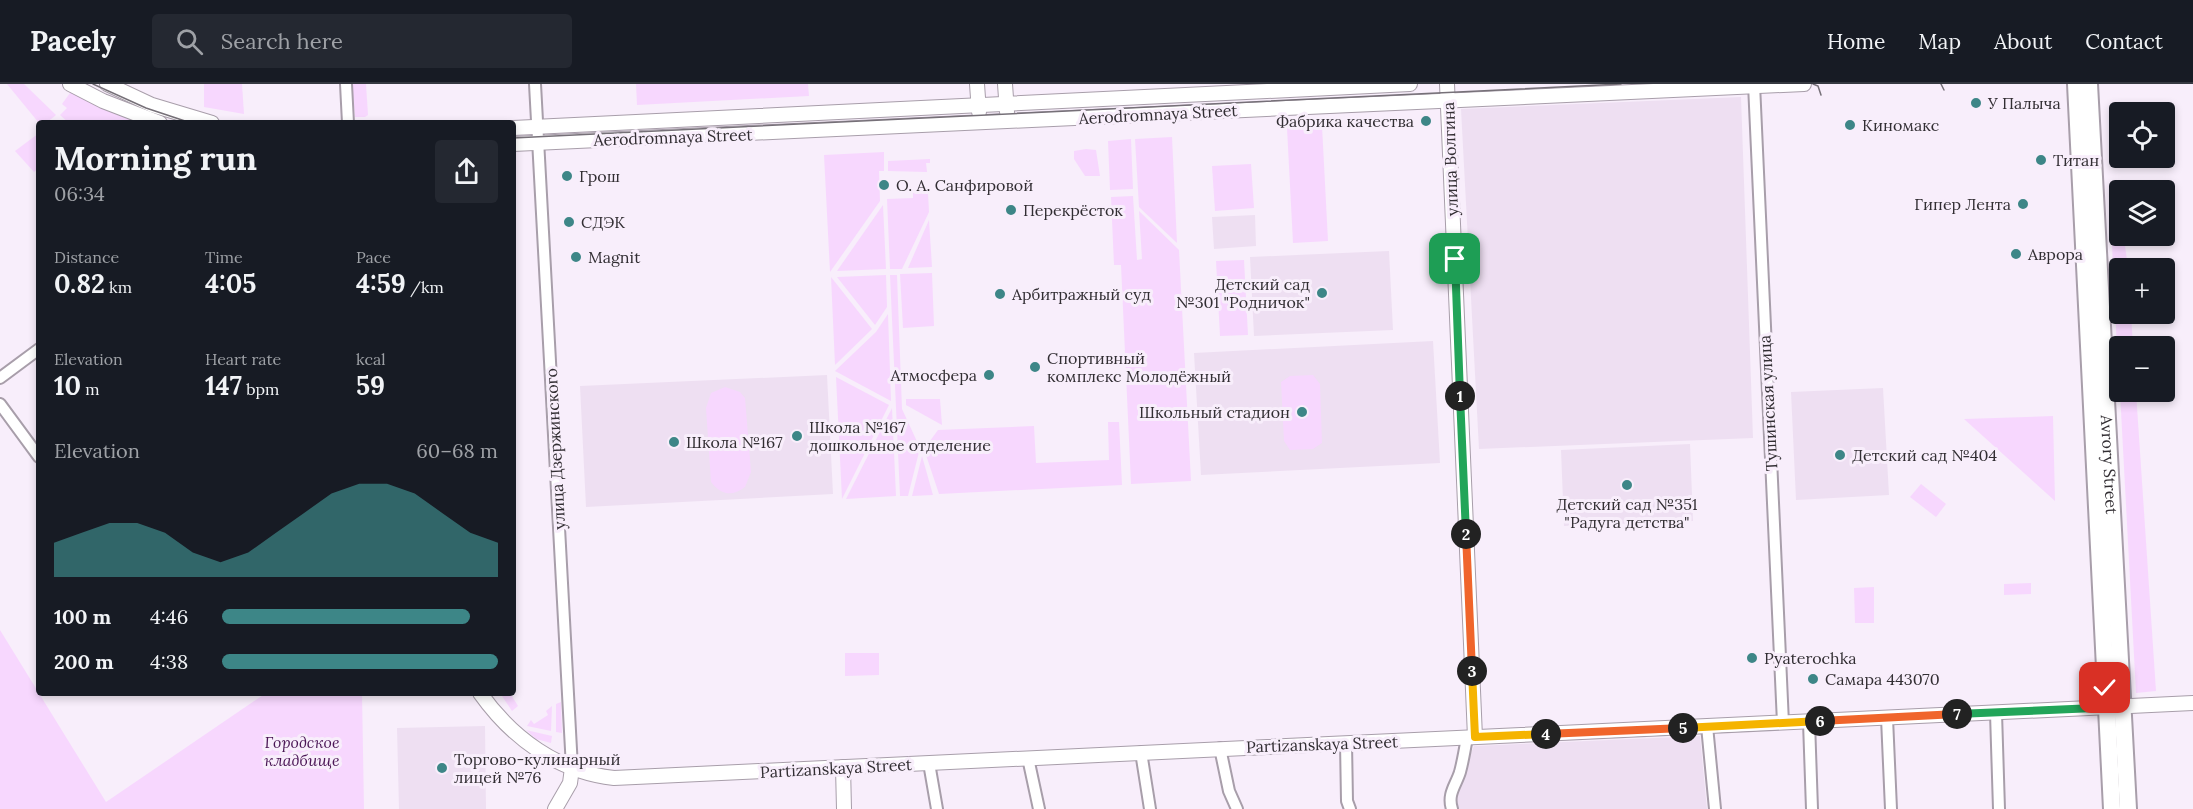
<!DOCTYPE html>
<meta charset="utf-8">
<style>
body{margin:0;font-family:Lora,serif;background:#242831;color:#f1f3f6;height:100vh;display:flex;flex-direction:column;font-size:22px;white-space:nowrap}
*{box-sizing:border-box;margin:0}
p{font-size:20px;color:#9ea1a6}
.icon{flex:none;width:33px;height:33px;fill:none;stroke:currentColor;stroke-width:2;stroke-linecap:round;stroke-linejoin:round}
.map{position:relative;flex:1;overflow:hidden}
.drawer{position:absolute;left:36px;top:36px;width:480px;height:576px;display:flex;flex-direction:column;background:#171b24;border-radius:6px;box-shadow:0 3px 9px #0003}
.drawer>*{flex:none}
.controls{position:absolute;left:2109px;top:18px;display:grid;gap:12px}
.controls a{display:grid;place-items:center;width:66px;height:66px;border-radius:6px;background:#171b24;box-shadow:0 3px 9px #0003;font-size:30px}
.pin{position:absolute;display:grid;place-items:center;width:51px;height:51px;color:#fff;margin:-26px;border-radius:12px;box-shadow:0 3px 9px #0006}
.km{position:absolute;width:30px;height:30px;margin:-15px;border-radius:50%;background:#222;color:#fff;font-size:16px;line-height:30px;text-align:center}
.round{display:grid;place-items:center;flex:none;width:63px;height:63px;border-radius:6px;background:#242831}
.overview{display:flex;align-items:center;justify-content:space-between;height:102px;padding:0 18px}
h1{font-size:33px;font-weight:800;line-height:45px}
.metrics{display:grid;grid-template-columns:repeat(3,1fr);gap:9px;height:102px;padding:6px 18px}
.metrics div{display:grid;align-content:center}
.metrics b{font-size:26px;font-weight:800}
.metrics small{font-size:16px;font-weight:400}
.metrics p{font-size:16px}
.chart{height:168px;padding:12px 18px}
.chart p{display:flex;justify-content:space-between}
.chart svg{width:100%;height:108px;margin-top:6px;fill:#3d8687;opacity:.7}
ul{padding:0 18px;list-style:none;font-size:20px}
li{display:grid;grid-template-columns:96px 72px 1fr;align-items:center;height:45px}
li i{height:15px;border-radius:8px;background:#3d8687}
header{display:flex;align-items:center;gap:36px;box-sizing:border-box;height:84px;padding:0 30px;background:#171b24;border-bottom:2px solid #363941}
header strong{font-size:28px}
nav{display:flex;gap:33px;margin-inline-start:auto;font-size:21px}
.search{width:420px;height:54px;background:#242831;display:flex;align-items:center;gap:15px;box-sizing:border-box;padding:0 21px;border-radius:6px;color:#9ea1a6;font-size:22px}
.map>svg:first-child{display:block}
.built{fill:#eedff2}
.green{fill:#f7d7fe}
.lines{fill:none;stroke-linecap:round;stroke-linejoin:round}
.street-casing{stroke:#a89eaa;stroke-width:14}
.secondary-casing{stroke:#a89eaa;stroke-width:16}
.primary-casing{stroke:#a89eaa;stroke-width:20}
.street{stroke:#fff;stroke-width:10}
.secondary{stroke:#fff;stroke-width:14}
.primary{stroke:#fff;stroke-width:16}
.tram{stroke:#767078;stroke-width:1.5}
.split-1-casing{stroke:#fff;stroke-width:12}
.split-2-casing{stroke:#fff;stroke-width:12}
.split-3-casing{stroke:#fff;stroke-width:12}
.split-4-casing{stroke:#fff;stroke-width:12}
.split-5-casing{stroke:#fff;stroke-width:12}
.split-6-casing{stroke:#fff;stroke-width:12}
.split-7-casing{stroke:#fff;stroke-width:12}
.split-8-casing{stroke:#fff;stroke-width:12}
.split-9-casing{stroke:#fff;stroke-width:12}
.split-1{stroke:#22a559;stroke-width:8}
.split-2{stroke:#22a559;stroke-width:8}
.split-3{stroke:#f0652b;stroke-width:8}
.split-4{stroke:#f5b400;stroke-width:8}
.split-5{stroke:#f0652b;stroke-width:8}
.split-6{stroke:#f5b400;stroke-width:8}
.split-7{stroke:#f0652b;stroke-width:8}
.split-8{stroke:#22a559;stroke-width:8}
.split-9{stroke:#f5b400;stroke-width:8}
.poi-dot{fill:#3d8687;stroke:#f8eefb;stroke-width:2}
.labels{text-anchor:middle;stroke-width:6;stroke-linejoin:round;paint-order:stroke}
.poi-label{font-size:16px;fill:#322e33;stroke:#f8eefb;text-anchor:start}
.street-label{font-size:16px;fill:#322e33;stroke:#f8eefb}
.park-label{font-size:16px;font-style:italic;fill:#4a1655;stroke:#f8eefb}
</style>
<header>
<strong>Pacely</strong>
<div class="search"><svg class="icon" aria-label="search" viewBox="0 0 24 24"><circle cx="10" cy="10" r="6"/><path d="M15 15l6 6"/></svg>Search here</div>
<nav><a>Home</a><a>Map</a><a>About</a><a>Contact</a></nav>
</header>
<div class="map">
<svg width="2193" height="725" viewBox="0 0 2193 725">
<rect width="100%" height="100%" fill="#f8eefb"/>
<g class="built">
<polygon points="1741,13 1753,354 1479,365 1461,25"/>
<polygon points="1255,131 1256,162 1214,165 1212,133"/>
<polygon points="1389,167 1393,246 1254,252 1250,173"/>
<polygon points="1433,257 1440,379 1201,391 1194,269"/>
<polygon points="827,291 833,410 586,423 580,302"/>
<polygon points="1883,304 1889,411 1796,416 1791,308"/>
<polygon points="1690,360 1693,437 1564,442 1561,366"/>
<polygon points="485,642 486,725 399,725 397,644"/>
<polygon points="1700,652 1707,725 1458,725 1455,718 1456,704 1474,662"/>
</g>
<g class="green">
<polygon points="7,0 24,0 56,31 46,39 39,39"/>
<polygon points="204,0 242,0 244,30 204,23"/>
<polygon points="352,0 366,0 368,31 365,33 355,33"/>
<polygon points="636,0 808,0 809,12 637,21"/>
<polygon points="73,5 138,37 69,39 60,31 67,24 62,20"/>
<polygon points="1322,42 1328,157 1293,159 1287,44"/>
<polygon points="39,49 39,84 34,88 15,67"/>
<polygon points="1172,53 1177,159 1139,123 1135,55"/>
<polygon points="1131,55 1133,105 1110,106 1108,57"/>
<polygon points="1086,65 1096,66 1100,92 1085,92 1074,75 1074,67"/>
<polygon points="884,68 884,87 879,87 880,117 830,188 824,71"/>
<polygon points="930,75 930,79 926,79 927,88 888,87 888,77"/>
<polygon points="1251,80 1254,124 1215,127 1212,82"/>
<polygon points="913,109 928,109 929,128 902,185 890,185 887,115 913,114"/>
<polygon points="1133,112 1137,176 1142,175 1139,127 1179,166 1191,397 1131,400 1121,181 1114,181 1111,113"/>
<polygon points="883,121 886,185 837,187"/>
<polygon points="929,136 932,183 908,184"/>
<polygon points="2119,152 2124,154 2128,184 2120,184 2120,230 2131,230 2133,262 2120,262 2119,306 2112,161 2114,154"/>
<polygon points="1244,176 1248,251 1220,252 1216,177"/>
<polygon points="932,189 934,242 903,244 900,190"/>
<polygon points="886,191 887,223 875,241 837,193"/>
<polygon points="890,191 897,191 902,325 920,364 908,412 900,412"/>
<polygon points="831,193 872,245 835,281"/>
<polygon points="888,230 891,317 835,287 876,248"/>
<polygon points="1313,291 1320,300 1322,359 1313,365 1290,366 1284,357 1281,298 1290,292"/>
<polygon points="836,293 889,321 842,415"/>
<path d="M725,303L740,308L745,314L751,388L745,403C732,413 721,411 711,398L706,324L711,309Z"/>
<polygon points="2120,308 2136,308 2156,607 2136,609"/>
<polygon points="906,315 940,315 942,341 906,321"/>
<polygon points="892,324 896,412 846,415"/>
<polygon points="2053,332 2055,417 1964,335"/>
<polygon points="1108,338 1119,338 1122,401 939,410 924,365 938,346 1034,342 1036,379 1109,376"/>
<polygon points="922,372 933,411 912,412"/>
<polygon points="1921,400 1946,420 1936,433 1910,413"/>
<polygon points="2031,499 2031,510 2004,511 2004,500"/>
<polygon points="1874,503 1874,539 1855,539 1854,504"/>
<polygon points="0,546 106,718 266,609 362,609 364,725 0,725"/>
<polygon points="845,569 879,569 879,591 845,592"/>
<polygon points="500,609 510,609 518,622 512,627"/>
<polygon points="561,618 562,649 556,648 556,620"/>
<polygon points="552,622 551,647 527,642 531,636 534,640 548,631 546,627"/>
<polygon points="526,646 552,652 551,659 536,655"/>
</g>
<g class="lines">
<g class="street-casing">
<g id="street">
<polyline points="346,0 348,39"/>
<polyline points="535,0 572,684"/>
<polyline points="1754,0 1783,639"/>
<polyline points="0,294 39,265"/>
<polyline points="0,320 39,373"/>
<polyline points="1996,629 1999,725"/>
<polyline points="1887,634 1891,725"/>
<polyline points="1809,638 1812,725"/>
<polyline points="1707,642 1715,725"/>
<polyline points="1346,659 1347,717 1350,725"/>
<polyline points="1220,664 1229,707 1237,725"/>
<polyline points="1141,668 1150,725"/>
<polyline points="1028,674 1039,725"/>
<polyline points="929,679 937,725"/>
<path d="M1452,725C1447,710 1456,701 1460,688C1463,677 1465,665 1467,653"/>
</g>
</g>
<g class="secondary-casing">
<g id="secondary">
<polyline points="70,0 103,17 160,39"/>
<polyline points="107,0 152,21 212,39"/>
<polyline points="977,0 979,28"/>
<polyline points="1005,0 1007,28"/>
<polyline points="1447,0 1475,653"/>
<polyline points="513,44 1410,0"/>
<polyline points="513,60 1804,0"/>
<path d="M480,609C512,654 558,688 614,694L2193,619"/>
<polyline points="843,683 844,725"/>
<polyline points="555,725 570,699 572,684"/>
</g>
</g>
<g class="primary-casing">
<g id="primary">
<polyline points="2076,0 2112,725"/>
<path id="s1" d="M2089,0L2128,725"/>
</g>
</g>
<use href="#street" class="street"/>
<use href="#secondary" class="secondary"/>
<use href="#primary" class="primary"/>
<g class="tram">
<polyline points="93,0 146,24 191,39"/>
<polyline points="1813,0 1818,2 1821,11"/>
<polyline points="1941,0 1944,6"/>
<polyline points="513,54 1621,0"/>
</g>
</g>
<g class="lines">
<g class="split-1-casing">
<polyline id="split-1" points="1455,175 1460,312"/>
</g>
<g class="split-2-casing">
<polyline id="split-2" points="1460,312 1466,450"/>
</g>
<g class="split-3-casing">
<polyline id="split-3" points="1466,450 1472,587"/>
</g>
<g class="split-4-casing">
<polyline id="split-4" points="1472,587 1475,653 1546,650"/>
</g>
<g class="split-5-casing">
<polyline id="split-5" points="1546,650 1683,644"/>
</g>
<g class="split-6-casing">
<polyline id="split-6" points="1683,644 1820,637"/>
</g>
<g class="split-7-casing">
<polyline id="split-7" points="1820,637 1957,630"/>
</g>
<g class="split-8-casing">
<polyline id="split-8" points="1957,630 2095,624"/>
</g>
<g class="split-9-casing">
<polyline id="split-9" points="2095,624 2106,623 2105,604"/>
</g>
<use href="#split-1" class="split-1"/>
<use href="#split-2" class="split-2"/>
<use href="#split-3" class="split-3"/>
<use href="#split-4" class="split-4"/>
<use href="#split-5" class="split-5"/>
<use href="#split-6" class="split-6"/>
<use href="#split-7" class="split-7"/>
<use href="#split-8" class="split-8"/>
<use href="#split-9" class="split-9"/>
</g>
<g class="poi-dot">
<circle cx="1976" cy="19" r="6"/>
<circle cx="1426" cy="37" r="6"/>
<circle cx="1850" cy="41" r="6"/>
<circle cx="2041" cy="76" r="6"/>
<circle cx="567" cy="92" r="6"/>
<circle cx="884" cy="101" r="6"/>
<circle cx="2023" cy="120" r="6"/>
<circle cx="1011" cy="126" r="6"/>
<circle cx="569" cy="138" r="6"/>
<circle cx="2016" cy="170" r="6"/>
<circle cx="576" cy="173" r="6"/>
<circle cx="1322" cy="209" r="6"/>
<circle cx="1000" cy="210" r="6"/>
<circle cx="1035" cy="283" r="6"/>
<circle cx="989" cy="291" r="6"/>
<circle cx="1302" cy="328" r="6"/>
<circle cx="797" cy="352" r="6"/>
<circle cx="674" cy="358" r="6"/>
<circle cx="1840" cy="371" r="6"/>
<circle cx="1627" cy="401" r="6"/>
<circle cx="1752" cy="574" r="6"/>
<circle cx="1813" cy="595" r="6"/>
<circle cx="442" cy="684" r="6"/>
</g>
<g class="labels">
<g class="poi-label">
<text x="1988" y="25">У Палыча</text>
<text x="1414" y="43" text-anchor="end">Фабрика качества</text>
<text x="1862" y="47">Киномакс</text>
<text x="2053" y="82">Титан</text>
<text x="579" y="98">Грош</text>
<text x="896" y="107">О. А. Санфировой</text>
<text x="2011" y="126" text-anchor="end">Гипер Лента</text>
<text x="1023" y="132">Перекрёсток</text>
<text x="581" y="144">СДЭК</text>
<text x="2028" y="176">Аврора</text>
<text x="588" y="179">Magnit</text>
<text x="1310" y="206" text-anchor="end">Детский сад<tspan x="1310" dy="18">№301 "Родничок"</tspan></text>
<text x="1012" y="216">Арбитражный суд</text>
<text x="1047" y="280">Спортивный<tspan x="1047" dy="18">комплекс Молодёжный</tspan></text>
<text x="977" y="297" text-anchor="end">Атмосфера</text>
<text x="1290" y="334" text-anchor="end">Школьный стадион</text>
<text x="809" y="349">Школа №167<tspan x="809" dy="18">дошкольное отделение</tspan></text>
<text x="686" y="364">Школа №167</text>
<text x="1852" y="377">Детский сад №404</text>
<text x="1627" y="426" text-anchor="middle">Детский сад №351<tspan x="1627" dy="18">"Радуга детства"</tspan></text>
<text x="1764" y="580">Pyaterochka</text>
<text x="1825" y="601">Самара 443070</text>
<text x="454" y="681">Торгово-кулинарный<tspan x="454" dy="18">лицей №76</tspan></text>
</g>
<g class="street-label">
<text transform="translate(1158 30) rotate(-3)" y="6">Aerodromnaya Street</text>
<text transform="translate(673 53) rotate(-2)" y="6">Aerodromnaya Street</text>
<text transform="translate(1450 75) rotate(-92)" y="6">улица Волгина</text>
<text transform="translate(1768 319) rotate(-93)" y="6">Тушинская улица</text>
<text transform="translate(555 365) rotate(-93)" y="6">улица Дзержинского</text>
<text dy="6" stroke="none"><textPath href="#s1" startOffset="381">Avrory Street</textPath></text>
<text transform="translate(1322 660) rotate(-2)" y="6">Partizanskaya Street</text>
<text transform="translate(836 684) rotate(-3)" y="6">Partizanskaya Street</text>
</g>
<g class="park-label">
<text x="302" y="664">Городское<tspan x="302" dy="18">кладбище</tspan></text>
</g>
</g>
</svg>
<div class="controls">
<a><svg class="icon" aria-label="locate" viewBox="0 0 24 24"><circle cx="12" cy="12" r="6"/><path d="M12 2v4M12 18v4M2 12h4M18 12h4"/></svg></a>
<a><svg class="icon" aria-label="layers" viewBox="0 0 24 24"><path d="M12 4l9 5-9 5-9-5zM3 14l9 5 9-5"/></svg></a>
<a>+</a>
<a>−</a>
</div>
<div class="pin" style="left:1455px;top:175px;background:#1e9e55"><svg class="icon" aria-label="arrive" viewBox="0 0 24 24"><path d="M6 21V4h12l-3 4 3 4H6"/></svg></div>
<div class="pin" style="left:2105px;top:604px;background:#d93025"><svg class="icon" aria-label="check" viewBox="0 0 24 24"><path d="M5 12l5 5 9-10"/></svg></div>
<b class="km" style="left:1460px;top:312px">1</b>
<b class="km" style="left:1466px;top:450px">2</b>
<b class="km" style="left:1472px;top:587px">3</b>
<b class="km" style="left:1546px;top:650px">4</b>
<b class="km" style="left:1683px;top:644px">5</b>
<b class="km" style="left:1820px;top:637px">6</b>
<b class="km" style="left:1957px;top:630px">7</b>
<section class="drawer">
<div class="overview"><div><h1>Morning run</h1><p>06:34</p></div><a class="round"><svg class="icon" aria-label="share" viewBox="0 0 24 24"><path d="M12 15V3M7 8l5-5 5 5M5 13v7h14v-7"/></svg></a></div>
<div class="metrics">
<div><p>Distance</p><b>0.82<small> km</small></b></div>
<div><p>Time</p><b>4:05</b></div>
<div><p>Pace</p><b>4:59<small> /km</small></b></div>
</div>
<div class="metrics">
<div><p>Elevation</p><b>10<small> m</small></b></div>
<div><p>Heart rate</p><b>147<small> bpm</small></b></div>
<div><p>kcal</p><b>59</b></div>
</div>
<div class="chart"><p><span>Elevation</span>60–68 m</p>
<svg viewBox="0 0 160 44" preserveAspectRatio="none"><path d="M0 44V30L10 26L20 22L30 22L40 26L50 34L60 38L70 34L80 26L90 18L100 10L110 6L120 6L130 10L140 18L150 26L160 30V44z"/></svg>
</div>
<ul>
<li><b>100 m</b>4:46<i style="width:90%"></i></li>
<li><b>200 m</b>4:38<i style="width:100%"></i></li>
</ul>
</section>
</div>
